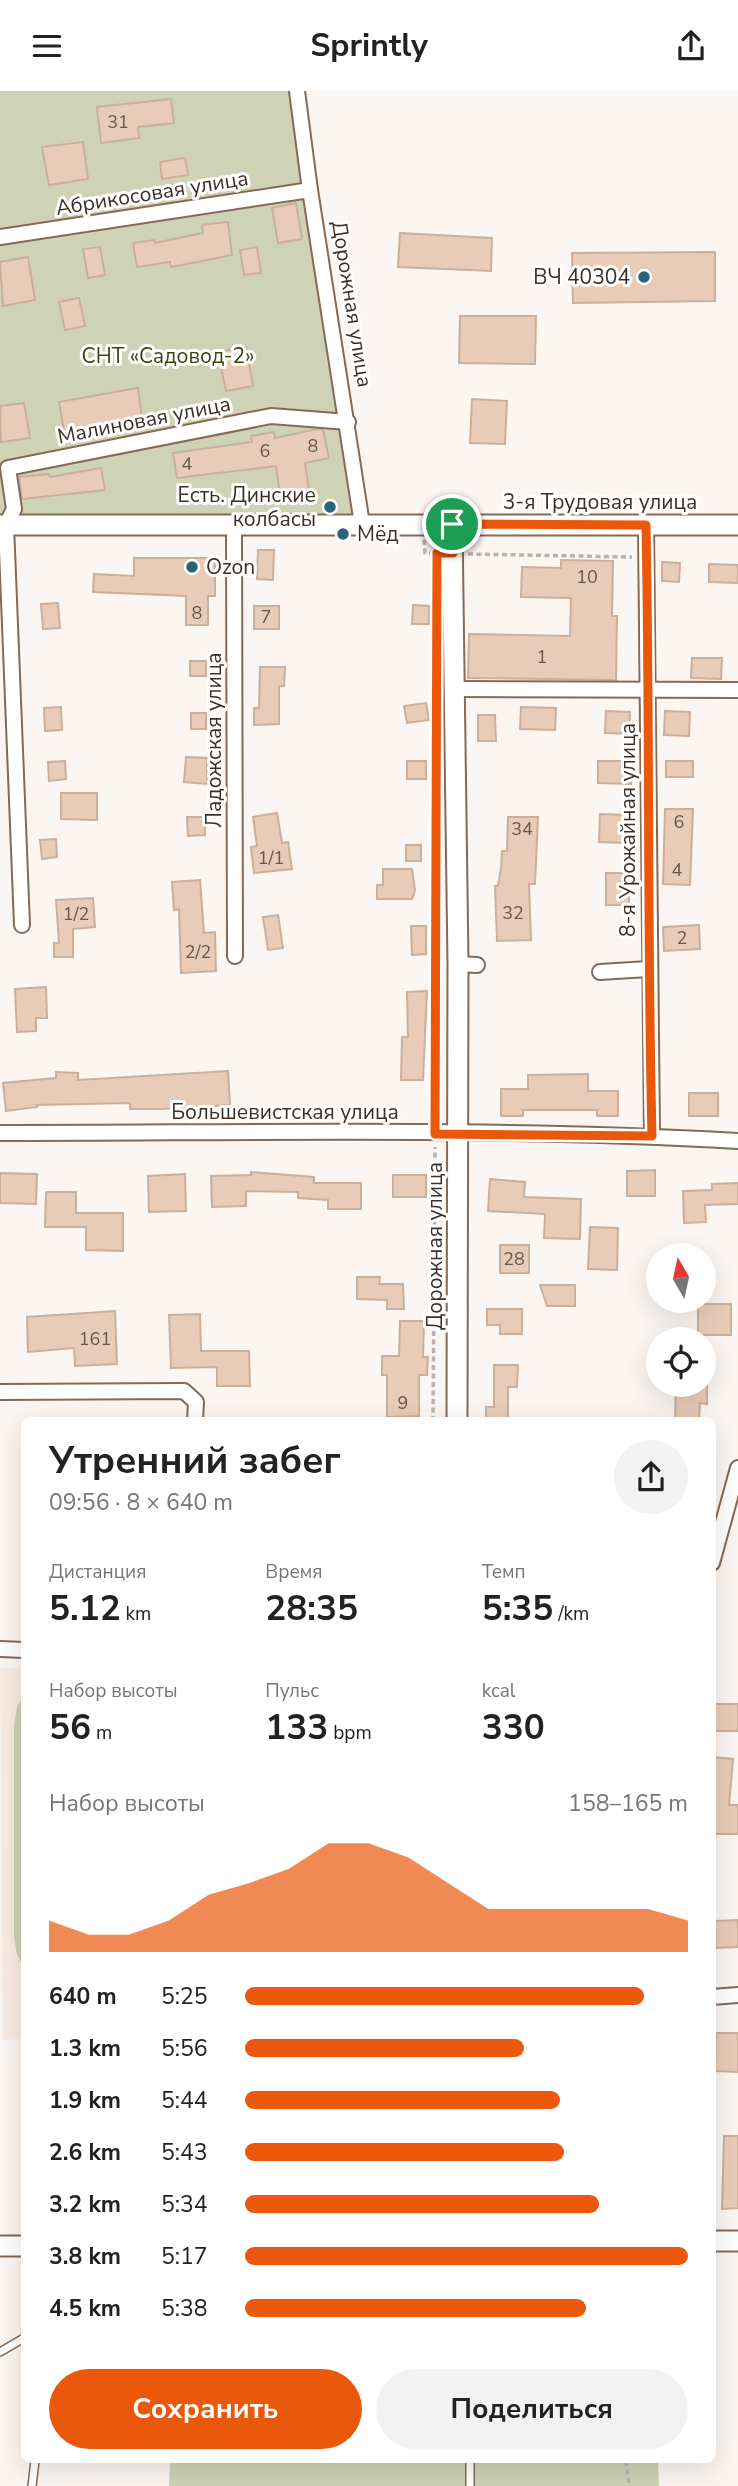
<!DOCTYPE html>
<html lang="ru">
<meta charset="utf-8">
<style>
body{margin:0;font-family:"Nunito Sans",sans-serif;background:#f2f2f2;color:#222;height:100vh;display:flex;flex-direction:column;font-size:26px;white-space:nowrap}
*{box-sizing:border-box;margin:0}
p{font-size:23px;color:#767676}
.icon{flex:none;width:38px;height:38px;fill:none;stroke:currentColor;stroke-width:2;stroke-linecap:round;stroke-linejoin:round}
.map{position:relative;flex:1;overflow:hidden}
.side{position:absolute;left:21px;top:1326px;width:695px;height:1046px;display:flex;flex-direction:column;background:#fff;border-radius:10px;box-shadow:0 7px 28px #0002}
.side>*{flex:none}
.needle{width:46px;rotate:351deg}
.fabs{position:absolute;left:646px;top:1152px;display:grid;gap:14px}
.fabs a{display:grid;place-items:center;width:70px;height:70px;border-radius:50%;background:#fff;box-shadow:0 7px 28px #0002;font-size:35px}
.pin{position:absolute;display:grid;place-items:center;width:60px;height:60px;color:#fff;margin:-30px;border:4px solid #fff;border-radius:50%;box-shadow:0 2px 7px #0007}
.round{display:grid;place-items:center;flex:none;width:74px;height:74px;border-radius:37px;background:#f2f2f2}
.head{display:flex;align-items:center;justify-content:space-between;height:119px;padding:0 28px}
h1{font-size:38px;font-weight:700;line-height:52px}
.stats{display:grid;grid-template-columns:repeat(3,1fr);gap:10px;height:119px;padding:7px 28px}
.stats div{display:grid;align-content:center}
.stats b{font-size:35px;font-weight:700}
.stats small{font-size:19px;font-weight:400}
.stats p{font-size:19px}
.chart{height:196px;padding:14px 28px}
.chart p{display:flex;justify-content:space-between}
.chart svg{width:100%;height:126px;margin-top:7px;fill:#ea580c;opacity:.7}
.primary-button{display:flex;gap:14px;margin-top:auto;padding:14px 28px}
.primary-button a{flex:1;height:80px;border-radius:42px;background:#ea580c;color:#fff;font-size:28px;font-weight:700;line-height:80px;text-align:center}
.primary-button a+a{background:#f2f2f2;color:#222}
ul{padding:0 28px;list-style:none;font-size:23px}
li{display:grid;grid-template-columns:112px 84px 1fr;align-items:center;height:52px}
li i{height:18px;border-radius:9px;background:#ea580c}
header{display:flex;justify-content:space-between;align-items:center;height:91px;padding:0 28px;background:#fff;font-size:32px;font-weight:700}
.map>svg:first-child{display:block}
.built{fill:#faebe1}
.green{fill:#cdd3b4}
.building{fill:#e9ccb7;stroke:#ccaf9b;stroke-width:2}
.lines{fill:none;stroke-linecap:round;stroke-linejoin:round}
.lane-casing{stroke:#846a57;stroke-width:10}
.street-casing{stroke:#846a57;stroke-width:18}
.secondary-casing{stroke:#846a57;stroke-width:23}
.path{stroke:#bab3ad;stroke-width:3.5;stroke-dasharray:5 3.5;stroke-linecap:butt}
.lane{stroke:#fff;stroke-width:7}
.street{stroke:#fff;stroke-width:14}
.secondary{stroke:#fff;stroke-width:19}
.route-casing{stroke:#fff;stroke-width:14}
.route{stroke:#ea580c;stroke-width:9}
.poi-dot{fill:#26657b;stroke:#fff;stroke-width:2.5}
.labels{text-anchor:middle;stroke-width:6;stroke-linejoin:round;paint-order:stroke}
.number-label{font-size:18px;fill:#66574b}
.street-label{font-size:21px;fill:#3b3027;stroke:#fff}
.poi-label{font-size:21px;fill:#3b3027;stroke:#fff;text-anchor:end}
.park-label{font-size:21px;fill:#3d440e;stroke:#fff}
</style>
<header><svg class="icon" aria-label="menu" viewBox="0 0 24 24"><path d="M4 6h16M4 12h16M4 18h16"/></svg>Sprintly<svg class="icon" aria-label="share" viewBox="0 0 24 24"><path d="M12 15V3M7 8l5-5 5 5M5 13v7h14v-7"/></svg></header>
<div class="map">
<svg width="738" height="2395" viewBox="0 0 738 2395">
<rect width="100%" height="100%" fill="#fcf6f2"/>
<polygon class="built" points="0,1577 24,1578 24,1948 3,1949"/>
<g class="green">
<polygon points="0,0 297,0 362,433 0,434"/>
<polygon points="24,1603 24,1878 17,1864 14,1846 14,1634 17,1616"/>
<polygon points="170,2370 658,2370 659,2395 169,2395"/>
</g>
<g class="building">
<polygon points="171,8 174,32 138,36 139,47 101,52 97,16"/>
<polygon points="83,51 88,88 49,94 42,56"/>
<polygon points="185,67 188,84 162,88 160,71"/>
<polygon points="296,112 302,148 278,152 272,117"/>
<polygon points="228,131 232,164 171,176 170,171 137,176 133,152 154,149 155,152 203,142 202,134"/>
<polygon points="400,142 492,147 491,180 398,176"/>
<polygon points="100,156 105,184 88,187 83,158"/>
<polygon points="257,156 261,182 244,184 240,159"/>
<polygon points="715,161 715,210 573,212 572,162"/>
<polygon points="28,166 35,209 3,215 0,171"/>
<polygon points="79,207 85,235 65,239 59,211"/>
<polygon points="460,225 536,225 535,273 459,272"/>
<polygon points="246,256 253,295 226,300 218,261"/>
<polygon points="138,297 143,337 66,351 59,311"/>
<polygon points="472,308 507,310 505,353 470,352"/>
<polygon points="24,312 30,347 1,351 0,315"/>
<polygon points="317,338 323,339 329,367 305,372 310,406 281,410 276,375 177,387 173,362 252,351 251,345 274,341 275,347"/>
<polygon points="101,377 105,399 22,408 19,386 49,383 50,386"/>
<polygon points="258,459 274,459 273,489 257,488"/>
<polygon points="134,467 215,467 215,505 208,505 208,534 186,534 186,505 93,501 94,483 134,485"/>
<polygon points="561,469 613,470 612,525 617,525 616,589 468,587 469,543 570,545 571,507 521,506 522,476 561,477"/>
<polygon points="662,471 680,472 679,491 662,490"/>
<polygon points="709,473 738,474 738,492 709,491"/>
<polygon points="58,512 60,537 43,538 41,513"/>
<polygon points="413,514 429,515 429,533 412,533"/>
<rect x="254" y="515" width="25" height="23"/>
<polygon points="692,567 722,567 721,588 691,587"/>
<rect x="190" y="570" width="16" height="15"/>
<polygon points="260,576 285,576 284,595 279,595 279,633 254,634 254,617 259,617"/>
<polygon points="426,612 429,629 407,632 404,615"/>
<polygon points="61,616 62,639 45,640 44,617"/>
<polygon points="521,616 556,617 555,639 520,638"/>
<polygon points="606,620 630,621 629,643 605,642"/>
<polygon points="665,620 690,621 689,645 664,644"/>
<rect x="191" y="622" width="15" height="16"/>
<polygon points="478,624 495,624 496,650 478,650"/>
<polygon points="186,666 207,667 207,693 184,691"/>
<polygon points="65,670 66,688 49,690 48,671"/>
<rect x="407" y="670" width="19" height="18"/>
<polygon points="598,670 631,670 631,693 598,692"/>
<rect x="666" y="670" width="27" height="16"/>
<polygon points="61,702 97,702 97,729 61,728"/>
<polygon points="665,718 693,718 690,794 663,793"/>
<polygon points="277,722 282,752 288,751 292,778 254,782 251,756 257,755 253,726"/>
<polygon points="600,723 625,724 625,752 599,751"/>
<polygon points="187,726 205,726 205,744 188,745"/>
<polygon points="508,726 538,726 535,793 529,793 531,849 497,850 495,795 498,795 501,778 502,760 507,760"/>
<polygon points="56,748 57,766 42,768 40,749"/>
<rect x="406" y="754" width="15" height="16"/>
<polygon points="383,778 412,778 415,799 412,808 377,808 377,794 383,794"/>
<rect x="606" y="782" width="23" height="32"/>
<polygon points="200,789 204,842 215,841 216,880 181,882 179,818 174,819 172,791"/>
<polygon points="93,807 95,836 73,838 73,866 54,866 54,852 59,852 56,809"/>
<polygon points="278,824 283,857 268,859 263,826"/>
<polygon points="699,834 700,858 664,860 663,836"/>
<polygon points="411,835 426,835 426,863 412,864"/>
<polygon points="46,896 47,927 36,927 36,940 17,941 15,898"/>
<polygon points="427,900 423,989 401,989 402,946 408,946 407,901"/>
<polygon points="228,980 230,1014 162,1018 130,1018 130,1012 36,1014 37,1016 6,1020 3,992 56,987 56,981 78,982 78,989"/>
<polygon points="588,983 588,1000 618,1000 618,1025 597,1025 597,1019 523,1019 523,1025 501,1025 501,998 528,998 528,984"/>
<rect x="689" y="1002" width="29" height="23"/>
<polygon points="655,1079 655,1105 627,1105 627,1080"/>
<polygon points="251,1081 314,1086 314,1092 361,1092 361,1118 328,1118 328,1109 298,1107 298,1101 246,1100 246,1115 212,1116 211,1085 251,1084"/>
<polygon points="0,1082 37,1083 36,1113 0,1112"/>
<polygon points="185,1083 186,1120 149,1121 148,1085"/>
<rect x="393" y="1084" width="33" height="22"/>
<polygon points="490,1088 525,1091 524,1106 581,1108 580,1148 544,1147 545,1123 488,1120"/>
<polygon points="738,1092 738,1113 705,1114 706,1131 684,1132 683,1100 712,1099 712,1093"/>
<polygon points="46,1101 76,1101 76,1122 123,1122 123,1160 86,1159 86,1136 45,1136"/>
<polygon points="590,1136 618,1137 617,1179 588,1178"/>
<rect x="500" y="1154" width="29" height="28"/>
<polygon points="357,1186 380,1186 379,1193 403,1193 404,1218 387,1218 387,1209 357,1208"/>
<polygon points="540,1194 575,1194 575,1215 547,1215"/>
<rect x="698" y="1213" width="33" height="31"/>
<polygon points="487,1218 522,1218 522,1243 500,1243 500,1234 487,1234"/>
<polygon points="115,1220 117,1273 75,1275 74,1257 28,1261 27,1226"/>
<polygon points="200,1223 201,1260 249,1260 250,1295 217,1295 217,1276 171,1277 169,1224"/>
<polygon points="400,1230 424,1230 423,1266 428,1266 427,1284 419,1284 419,1325 387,1326 387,1284 382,1284 382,1265 399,1265"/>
<polygon points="494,1274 518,1274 517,1296 508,1296 508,1330 486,1330 486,1316 494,1316"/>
<polygon points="676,1293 707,1293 707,1313 700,1312 699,1330 675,1330"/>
<rect x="712" y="1613" width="26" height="27"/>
<polygon points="712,1666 733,1668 729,1714 738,1714 738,1743 712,1743"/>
<polygon points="738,1829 738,1856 716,1857 715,1830"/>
<polygon points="716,1942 738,1942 738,1981 715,1980"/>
<polygon points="724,2045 738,2045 738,2117 722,2118"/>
</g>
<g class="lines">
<g class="lane-casing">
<g id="lane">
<polyline points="0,2261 24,2247"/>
<polyline points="470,2370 470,2395"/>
<polyline points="32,2395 35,2370"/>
</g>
</g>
<g class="street-casing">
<g id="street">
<polyline points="297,0 310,99 362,433"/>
<polyline points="0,146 310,99"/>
<polyline points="234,433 235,865"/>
<polyline points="646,434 652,1045"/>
<polyline points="456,598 738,599"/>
<polyline points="22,834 6,434 14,418 8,377 271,325 348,331"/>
<polyline points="458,873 477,874"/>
<polyline points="600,881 648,878"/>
<path d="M0,1042C246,1042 493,1036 738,1050"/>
<polyline points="0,1301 184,1300 196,1311 195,1330"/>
<polyline points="712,1472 738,1377"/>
<polyline points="0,1558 24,1559"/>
<polyline points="712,1906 738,1904"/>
</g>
</g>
<g class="secondary-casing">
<g id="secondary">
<polyline points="452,433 458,873 457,1330"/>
<polyline points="0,434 738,434"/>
<polyline points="712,2150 738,2150"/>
<polyline points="0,2155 24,2155"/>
</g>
</g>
<g class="path">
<polyline points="424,449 425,462 436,462"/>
<polyline points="468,463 632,466"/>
<polyline points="435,1027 436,730"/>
<polyline points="433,1330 435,1056"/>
<polyline points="626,2370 629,2395"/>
</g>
<use href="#lane" class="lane"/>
<use href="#street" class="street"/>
<use href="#secondary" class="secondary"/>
</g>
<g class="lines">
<g class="route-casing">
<path id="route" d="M452,433L646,434C650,638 647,841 652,1045L435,1043L437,462H453Z"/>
</g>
<use href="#route" class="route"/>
</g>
<g class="poi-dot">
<circle cx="644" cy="186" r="7"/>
<circle cx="330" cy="416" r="7"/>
<circle cx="343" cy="443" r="7"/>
<circle cx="192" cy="476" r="7"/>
</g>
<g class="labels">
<g class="number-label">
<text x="118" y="37">31</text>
<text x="313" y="361">8</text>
<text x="265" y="366">6</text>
<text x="187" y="379">4</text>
<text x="587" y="492">10</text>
<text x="197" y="528">8</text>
<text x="266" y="532">7</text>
<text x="542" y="572">1</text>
<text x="679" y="737">6</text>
<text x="522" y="744">34</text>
<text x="271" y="773">1/1</text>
<text x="677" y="785">4</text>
<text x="513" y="828">32</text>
<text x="76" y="829">1/2</text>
<text x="682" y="853">2</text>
<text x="198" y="867">2/2</text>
<text x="514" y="1174">28</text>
<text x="95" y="1254">161</text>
<text x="403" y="1318">9</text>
</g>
<g class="street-label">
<text transform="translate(152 102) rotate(-9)" y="7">Абрикосовая улица</text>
<text transform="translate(352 213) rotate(81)" y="7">Дорожная улица</text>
<text transform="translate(144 329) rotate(-11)" y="7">Малиновая улица</text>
<text x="600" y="418">3-я Трудовая улица</text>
<text transform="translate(214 649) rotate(-90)" y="7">Ладожская улица</text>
<text transform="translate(628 739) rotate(-90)" y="7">8-я Урожайная улица</text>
<text x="285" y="1028">Большевистская улица</text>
<text transform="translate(435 1155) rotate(-90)" y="7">Дорожная улица</text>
</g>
<g class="poi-label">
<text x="630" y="193">ВЧ 40304</text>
<text x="316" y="411">Есть. Динские<tspan x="316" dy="24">колбасы</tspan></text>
<text x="357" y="450" text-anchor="start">Мёд</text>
<text x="206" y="483" text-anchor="start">Ozon</text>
</g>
<g class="park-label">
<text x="168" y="272">СНТ «Садовод-2»</text>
</g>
</g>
</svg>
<div class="fabs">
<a><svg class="needle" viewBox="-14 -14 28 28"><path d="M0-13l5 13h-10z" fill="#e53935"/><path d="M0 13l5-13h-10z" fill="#767676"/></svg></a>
<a><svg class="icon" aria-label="locate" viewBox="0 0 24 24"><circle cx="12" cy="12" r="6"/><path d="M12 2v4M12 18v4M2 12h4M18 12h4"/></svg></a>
</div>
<div class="pin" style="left:452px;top:433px;background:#1e9e55"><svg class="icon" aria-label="arrive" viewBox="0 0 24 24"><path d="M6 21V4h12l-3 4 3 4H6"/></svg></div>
<section class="side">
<div class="head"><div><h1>Утренний забег</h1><p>09:56 · 8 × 640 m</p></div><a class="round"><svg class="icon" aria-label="share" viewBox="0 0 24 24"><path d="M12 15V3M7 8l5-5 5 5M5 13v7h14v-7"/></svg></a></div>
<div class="stats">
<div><p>Дистанция</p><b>5.12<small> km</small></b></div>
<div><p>Время</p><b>28:35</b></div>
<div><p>Темп</p><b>5:35<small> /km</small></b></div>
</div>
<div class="stats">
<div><p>Набор высоты</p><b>56<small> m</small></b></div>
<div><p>Пульс</p><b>133<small> bpm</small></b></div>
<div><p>kcal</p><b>330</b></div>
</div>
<div class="chart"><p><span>Набор высоты</span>158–165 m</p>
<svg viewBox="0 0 160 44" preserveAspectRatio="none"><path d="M0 44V33L10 38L20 38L30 33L40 24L50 20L60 15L70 6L80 6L90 11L100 20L110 29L120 29L130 29L140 29L150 29L160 33V44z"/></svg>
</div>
<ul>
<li><b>640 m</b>5:25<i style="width:90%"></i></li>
<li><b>1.3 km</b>5:56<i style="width:63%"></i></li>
<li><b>1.9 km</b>5:44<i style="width:71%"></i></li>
<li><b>2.6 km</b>5:43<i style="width:72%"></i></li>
<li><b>3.2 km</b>5:34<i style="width:80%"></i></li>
<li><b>3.8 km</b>5:17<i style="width:100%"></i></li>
<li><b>4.5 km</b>5:38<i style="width:77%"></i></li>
</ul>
<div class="primary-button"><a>Сохранить</a><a>Поделиться</a></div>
</section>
</div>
